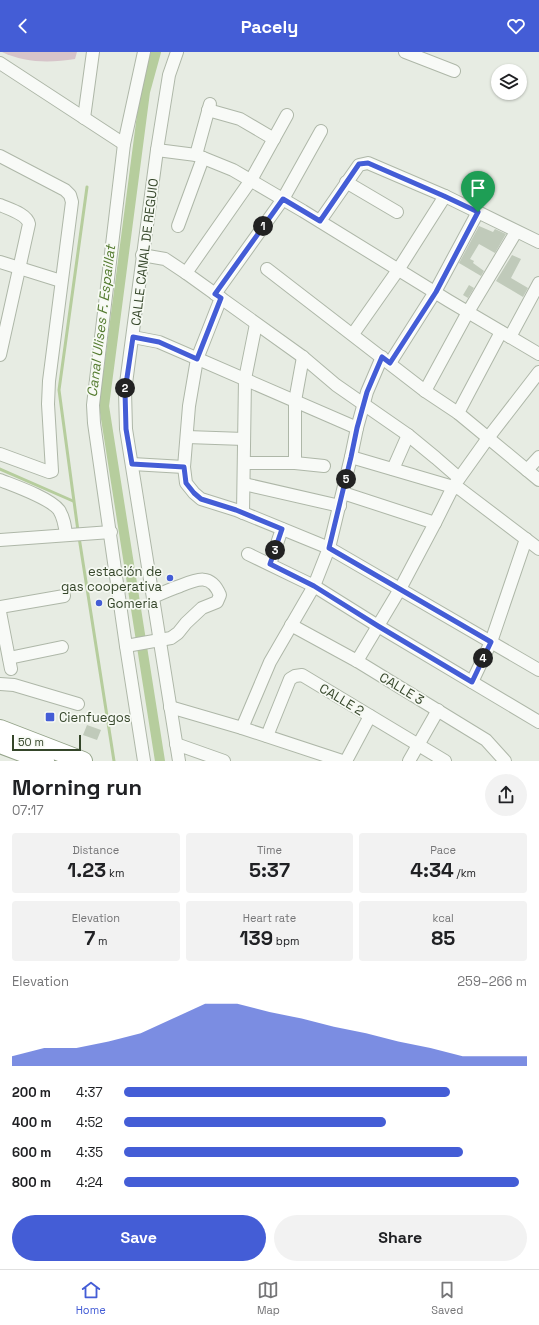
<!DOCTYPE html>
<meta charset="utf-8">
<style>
body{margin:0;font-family:"Space Grotesk",sans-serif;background:#f2f2f2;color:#202124;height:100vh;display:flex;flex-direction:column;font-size:15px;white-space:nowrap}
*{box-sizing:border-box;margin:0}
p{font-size:13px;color:#757577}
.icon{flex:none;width:22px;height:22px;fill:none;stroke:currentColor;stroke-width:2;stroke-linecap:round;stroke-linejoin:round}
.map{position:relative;height:709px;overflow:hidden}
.sheet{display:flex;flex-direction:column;background:#fff;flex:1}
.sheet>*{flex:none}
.buttons{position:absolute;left:491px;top:12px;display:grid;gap:8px}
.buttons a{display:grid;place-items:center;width:36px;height:36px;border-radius:50%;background:#fff;box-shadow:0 1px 3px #0004;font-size:20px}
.scale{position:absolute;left:12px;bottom:10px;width:69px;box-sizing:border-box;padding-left:4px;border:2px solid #35462a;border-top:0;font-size:11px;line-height:14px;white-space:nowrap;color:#35462a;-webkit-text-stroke:3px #f6f9f3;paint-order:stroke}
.pin{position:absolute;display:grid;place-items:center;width:34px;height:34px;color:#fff;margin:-41px -17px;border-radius:50% 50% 50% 0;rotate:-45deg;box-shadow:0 0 4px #0007}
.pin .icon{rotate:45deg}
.km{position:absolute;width:20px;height:20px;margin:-10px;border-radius:50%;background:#222;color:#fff;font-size:11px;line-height:20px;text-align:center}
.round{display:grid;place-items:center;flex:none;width:42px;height:42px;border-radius:21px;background:#f2f2f2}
.overview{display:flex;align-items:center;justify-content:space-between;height:68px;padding:0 12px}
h1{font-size:22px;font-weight:700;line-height:30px}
.metrics{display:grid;grid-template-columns:repeat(3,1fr);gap:6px;height:68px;padding:4px 12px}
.metrics div{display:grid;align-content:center;border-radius:4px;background:#f2f2f2;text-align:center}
.metrics b{font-size:20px;font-weight:700}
.metrics small{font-size:11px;font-weight:400}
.metrics p{font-size:11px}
.chart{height:112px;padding:8px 12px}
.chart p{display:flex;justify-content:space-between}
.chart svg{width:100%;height:72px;margin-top:4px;fill:#445dd6;opacity:.7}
.cta{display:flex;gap:8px;margin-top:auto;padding:8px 12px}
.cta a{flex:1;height:46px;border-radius:24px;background:#445dd6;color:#fff;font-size:16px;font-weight:700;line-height:46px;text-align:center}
.cta a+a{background:#f2f2f2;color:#202124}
ul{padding:0 12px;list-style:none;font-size:13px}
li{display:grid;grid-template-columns:64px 48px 1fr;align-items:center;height:30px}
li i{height:10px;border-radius:5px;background:#445dd6}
header{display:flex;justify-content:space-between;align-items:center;height:52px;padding:0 12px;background:#445dd6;color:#fff;font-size:18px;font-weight:700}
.tab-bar{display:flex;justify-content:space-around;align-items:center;height:56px;border-top:1px solid #e0e0e0;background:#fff;font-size:11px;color:#757577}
.tab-bar a{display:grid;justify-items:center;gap:2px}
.tab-bar .active{color:#445dd6}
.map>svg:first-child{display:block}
.green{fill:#d6c4c9}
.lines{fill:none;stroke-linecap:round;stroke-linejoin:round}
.stream{stroke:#b6cd9d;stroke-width:3}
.canal{stroke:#b6cd9d;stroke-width:10}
.building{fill:#c0caba}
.minor-casing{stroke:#aeb7a8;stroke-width:14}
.highway-casing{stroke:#95a48a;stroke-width:20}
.minor{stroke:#f8faf7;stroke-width:12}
.highway{stroke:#fff;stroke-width:18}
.route-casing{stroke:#fff;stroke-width:8}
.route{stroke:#445dd6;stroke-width:5}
.poi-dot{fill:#445dd6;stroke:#f6f9f3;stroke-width:1.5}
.labels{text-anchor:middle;stroke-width:3.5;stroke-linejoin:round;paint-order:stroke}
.street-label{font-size:13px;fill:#35462a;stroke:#f6f9f3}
.poi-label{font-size:13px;fill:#35462a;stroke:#f6f9f3;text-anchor:start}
.water-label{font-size:14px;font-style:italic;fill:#557c31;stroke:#f6f9f3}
</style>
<header><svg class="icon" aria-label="back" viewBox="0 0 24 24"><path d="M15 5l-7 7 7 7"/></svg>Pacely<svg class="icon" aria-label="heart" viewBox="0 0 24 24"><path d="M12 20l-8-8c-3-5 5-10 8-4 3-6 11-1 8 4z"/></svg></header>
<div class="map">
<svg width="539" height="709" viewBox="0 0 539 709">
<rect width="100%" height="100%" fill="#e7ece3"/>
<path class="green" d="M2,0H77L75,7C50,11 25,11 2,0Z"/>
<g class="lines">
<g class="stream">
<polyline points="0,417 73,449"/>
<polyline points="78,479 59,338 87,135"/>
<polyline points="79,485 114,709"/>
</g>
<polyline class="canal" points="156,0 145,40 104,354 160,709"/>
</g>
<g class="building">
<polygon points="479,174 493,180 495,177 506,182 495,201 479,192 470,207 474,209 473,211 484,219 481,224 459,211"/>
<polygon points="512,203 521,207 511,226 528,236 523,245 496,229"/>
<polygon points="469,233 474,236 468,246 463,243"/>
<polygon points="87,673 101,678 97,688 83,683"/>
</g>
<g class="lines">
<g class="minor-casing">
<g id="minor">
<polyline points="177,0 169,23 157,98 125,339 126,377 179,709"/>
<polyline points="405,0 454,19"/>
<polyline points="0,11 124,92"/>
<polyline points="208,58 240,67 274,87"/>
<polyline points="84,66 93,0"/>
<polyline points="157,98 196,103 233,118 303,159 449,249 539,302"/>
<polyline points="196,103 210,52"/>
<polyline points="0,104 65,138 70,143 72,150 49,329 48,352 52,419 49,420 0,402"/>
<polyline points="346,130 397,160"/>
<path d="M0,153C9,157 27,162 29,172L0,303"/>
<polyline points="320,169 359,113 368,111 445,144 539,190"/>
<polyline points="178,174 203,106"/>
<polyline points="142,203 165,207 186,221 303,305 336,333 408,383 436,406 459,426"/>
<polyline points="0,210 61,229"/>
<polyline points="267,217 425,339 458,361 539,428"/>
<polyline points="186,221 251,128 287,63"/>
<polyline points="215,242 283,147 321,79"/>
<polyline points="221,246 197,307 189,354 184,415 186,431 194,441 201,447 236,458 329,496 539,618"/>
<polyline points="353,282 398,218 445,144"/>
<polyline points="133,285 159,290 357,376"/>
<polyline points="510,285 539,231"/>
<polyline points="390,311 435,240 478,160"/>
<polyline points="425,339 468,260 516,180"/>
<polyline points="458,361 501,280"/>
<polyline points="187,385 244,387"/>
<polyline points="351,405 460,437 539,497"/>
<polyline points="244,411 295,411 324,414"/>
<polyline points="295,411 295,349 303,305"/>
<polyline points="132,412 184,415"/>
<polyline points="393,417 408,383"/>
<polyline points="527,418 539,405"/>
<path d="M0,428C15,434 50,446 59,458C64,466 65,474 66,483"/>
<polyline points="244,432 340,454"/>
<polyline points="343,441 435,471"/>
<polyline points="243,461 245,327 256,272"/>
<polyline points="0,488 111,480"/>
<polyline points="248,502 314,534 378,574 539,670"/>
<polyline points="270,512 282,477"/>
<polyline points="0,555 64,544"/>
<polyline points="0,560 11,617"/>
<polyline points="291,573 357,609 486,688 505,709"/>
<path d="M126,594L171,586L178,581L186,571L202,556L217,550L220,543C211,521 197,527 180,534C171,537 162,541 153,545"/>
<polyline points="9,606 62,595"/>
<polyline points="357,609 400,537 435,471 453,435 488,386 539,320"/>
<polyline points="472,630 491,590 526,487"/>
<polyline points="0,632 14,633 78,652"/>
<polyline points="170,655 242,676 342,709"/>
<polyline points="242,676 270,610 314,534 329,496 351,405 357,376 367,340 382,305"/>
<polyline points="267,684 290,627 295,624 302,623 445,709"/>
<polyline points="176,692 224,709"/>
<polyline points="144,709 126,594 94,371 93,353 124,92 144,0"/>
<polyline points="346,709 370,664"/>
<polyline points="409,709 438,658"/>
</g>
</g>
<g class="highway-casing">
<g id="highway">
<polyline points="0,677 83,709"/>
<polyline points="0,692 45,709"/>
</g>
</g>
<use href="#minor" class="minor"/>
<use href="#highway" class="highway"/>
</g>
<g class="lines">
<g class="route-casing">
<polygon id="route" points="368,111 444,144 478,160 436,240 390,311 382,305 367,340 357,376 351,405 329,496 491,590 472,630 378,574 314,534 270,512 282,477 236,458 201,447 194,441 186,431 184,415 132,412 126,377 125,339 133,285 159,290 197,307 221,246 215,242 283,147 320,169 359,112"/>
</g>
<use href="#route" class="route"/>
</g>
<g class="poi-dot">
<circle cx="170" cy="526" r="4"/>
<circle cx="99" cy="551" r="4"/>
<rect x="45" y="660" width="10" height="10" rx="2"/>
</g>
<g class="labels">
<g class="street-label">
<text transform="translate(144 200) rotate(-83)" y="5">CALLE CANAL DE REGUIO</text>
<text transform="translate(402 636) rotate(31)" y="5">CALLE 3</text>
<text transform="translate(342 647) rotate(31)" y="5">CALLE 2</text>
</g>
<g class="poi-label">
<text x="162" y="524" text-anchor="end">estación de<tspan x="162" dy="15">gas cooperativa</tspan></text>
<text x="107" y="556">Gomeria</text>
<text x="59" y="670">Cienfuegos</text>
</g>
<g class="water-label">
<text transform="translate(101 269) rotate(-83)" y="5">Canal Ulises F. Espaillat</text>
</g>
</g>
</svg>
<div class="buttons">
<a><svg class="icon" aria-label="layers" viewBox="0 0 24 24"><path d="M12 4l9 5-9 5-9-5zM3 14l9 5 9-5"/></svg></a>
</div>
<div class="scale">50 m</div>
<div class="pin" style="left:478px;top:160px;background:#1e9e55"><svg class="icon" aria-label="arrive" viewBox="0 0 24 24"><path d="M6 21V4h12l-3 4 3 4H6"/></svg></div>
<b class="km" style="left:263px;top:174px">1</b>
<b class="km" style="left:125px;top:336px">2</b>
<b class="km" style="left:275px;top:498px">3</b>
<b class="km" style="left:483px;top:606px">4</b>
<b class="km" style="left:346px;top:427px">5</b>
</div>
<section class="sheet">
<div class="overview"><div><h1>Morning run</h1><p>07:17</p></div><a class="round"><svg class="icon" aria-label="share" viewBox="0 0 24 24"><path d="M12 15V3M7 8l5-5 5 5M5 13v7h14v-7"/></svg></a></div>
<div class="metrics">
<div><p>Distance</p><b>1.23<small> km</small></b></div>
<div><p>Time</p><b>5:37</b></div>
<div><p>Pace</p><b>4:34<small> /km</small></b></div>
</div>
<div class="metrics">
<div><p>Elevation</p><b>7<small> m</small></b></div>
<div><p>Heart rate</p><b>139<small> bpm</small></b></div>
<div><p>kcal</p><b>85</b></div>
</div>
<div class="chart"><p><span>Elevation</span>259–266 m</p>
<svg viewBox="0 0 160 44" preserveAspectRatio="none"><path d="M0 44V38L10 33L20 33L30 29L40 24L50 15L60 6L70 6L80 11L90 15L100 20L110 24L120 29L130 33L140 38L150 38L160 38V44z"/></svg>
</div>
<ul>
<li><b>200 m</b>4:37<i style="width:81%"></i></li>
<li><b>400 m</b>4:52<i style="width:65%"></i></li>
<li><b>600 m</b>4:35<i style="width:84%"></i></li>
<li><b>800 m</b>4:24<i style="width:98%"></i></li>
</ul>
<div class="cta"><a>Save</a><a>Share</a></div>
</section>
<nav class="tab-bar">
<a class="active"><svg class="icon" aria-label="home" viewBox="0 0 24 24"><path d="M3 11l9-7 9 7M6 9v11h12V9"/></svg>Home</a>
<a><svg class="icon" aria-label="map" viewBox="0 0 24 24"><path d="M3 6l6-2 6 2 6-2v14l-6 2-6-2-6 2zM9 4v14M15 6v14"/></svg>Map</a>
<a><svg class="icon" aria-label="saved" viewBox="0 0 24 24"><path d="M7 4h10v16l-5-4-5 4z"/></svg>Saved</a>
</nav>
